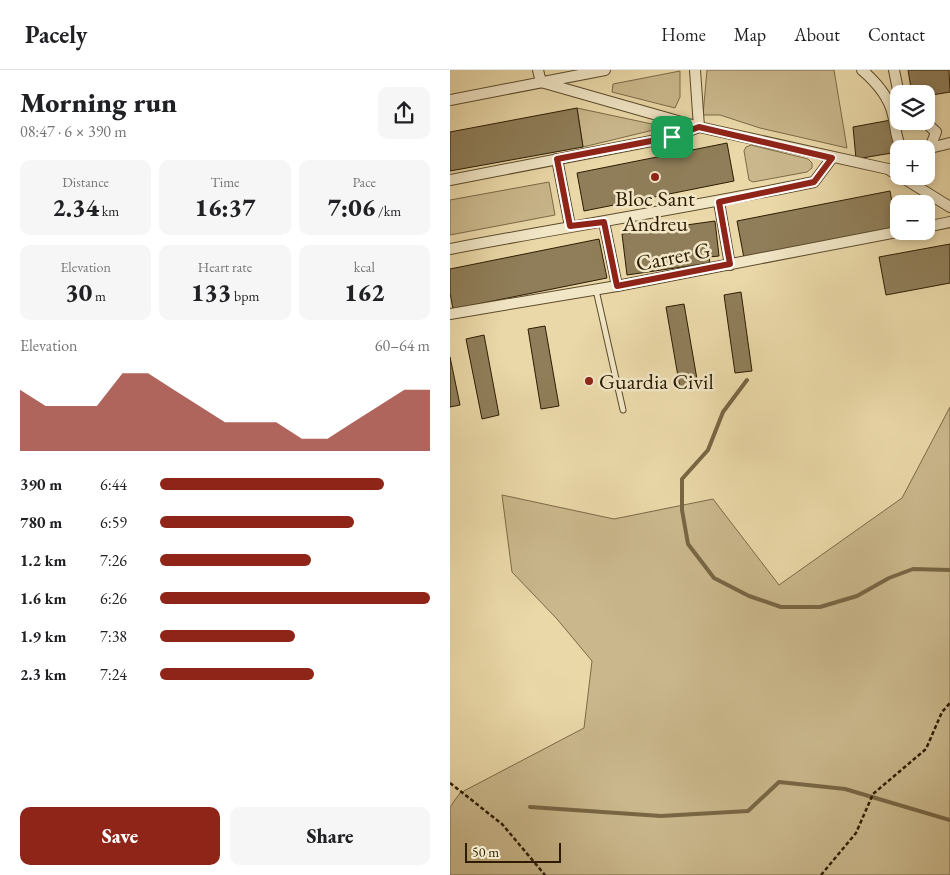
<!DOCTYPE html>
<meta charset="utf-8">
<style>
body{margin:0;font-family:"EB Garamond",serif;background:#f6f6f6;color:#202124;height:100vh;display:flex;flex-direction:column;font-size:19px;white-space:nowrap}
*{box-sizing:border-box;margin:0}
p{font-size:16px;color:#757577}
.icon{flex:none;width:28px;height:28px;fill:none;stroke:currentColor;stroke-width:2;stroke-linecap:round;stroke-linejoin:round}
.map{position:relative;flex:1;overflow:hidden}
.side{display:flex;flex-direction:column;background:#fff;width:450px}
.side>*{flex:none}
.fabs{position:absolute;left:440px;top:15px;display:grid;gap:10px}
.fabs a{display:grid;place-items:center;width:45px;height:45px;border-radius:10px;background:#fff;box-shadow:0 2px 8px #0003;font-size:25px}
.scale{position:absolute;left:15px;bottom:12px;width:96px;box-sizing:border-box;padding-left:5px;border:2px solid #2d1c03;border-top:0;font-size:14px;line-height:18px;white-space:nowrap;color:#2d1c03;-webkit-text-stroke:4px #f1e6c6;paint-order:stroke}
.pin{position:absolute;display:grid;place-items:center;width:42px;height:42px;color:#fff;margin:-21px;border-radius:10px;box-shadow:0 2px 8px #0006}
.round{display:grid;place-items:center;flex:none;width:52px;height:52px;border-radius:10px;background:#f6f6f6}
.head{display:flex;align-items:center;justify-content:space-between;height:85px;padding:0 20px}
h1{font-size:28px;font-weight:800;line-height:38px}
.figures{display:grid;grid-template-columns:repeat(3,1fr);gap:8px;height:85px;padding:5px 20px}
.figures div{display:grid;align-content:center;border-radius:10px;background:#f6f6f6;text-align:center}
.figures b{font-size:25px;font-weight:800}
.figures small{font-size:14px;font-weight:400}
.figures p{font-size:14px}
.chart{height:140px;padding:10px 20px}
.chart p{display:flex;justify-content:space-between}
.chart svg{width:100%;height:90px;margin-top:5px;fill:#8f2418;opacity:.7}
.cta{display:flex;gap:10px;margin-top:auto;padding:10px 20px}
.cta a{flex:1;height:58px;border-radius:10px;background:#8f2418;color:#fff;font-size:20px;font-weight:800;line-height:58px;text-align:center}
.cta a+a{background:#f6f6f6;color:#202124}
ul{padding:0 20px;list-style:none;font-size:16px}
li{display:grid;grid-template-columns:80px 60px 1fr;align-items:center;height:38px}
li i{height:12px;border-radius:6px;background:#8f2418}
header{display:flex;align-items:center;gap:30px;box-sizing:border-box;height:70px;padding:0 25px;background:#fff;border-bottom:1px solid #e0e0e0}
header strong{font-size:24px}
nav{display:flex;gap:28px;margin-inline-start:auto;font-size:18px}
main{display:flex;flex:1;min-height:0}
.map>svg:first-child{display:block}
.green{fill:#cab88c;stroke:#7c6a48}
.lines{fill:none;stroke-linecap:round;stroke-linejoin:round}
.stream{stroke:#786644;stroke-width:4}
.building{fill:#8f7e59;stroke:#2d1c03}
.lane-casing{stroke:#5c4b2c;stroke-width:7}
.street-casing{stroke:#5c4b2c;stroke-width:12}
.path{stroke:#2d1c03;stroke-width:2.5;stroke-dasharray:4 2.5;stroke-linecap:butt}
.lane{stroke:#f1e6c6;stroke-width:5}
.street{stroke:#f1e6c6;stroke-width:10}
.route-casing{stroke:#fff;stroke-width:10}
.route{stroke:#8f2418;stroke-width:6}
.poi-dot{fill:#8f2418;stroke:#f1e6c6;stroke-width:2}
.labels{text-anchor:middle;stroke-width:5;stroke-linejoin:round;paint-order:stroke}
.poi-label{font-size:22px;fill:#2d1c03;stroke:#f1e6c6}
.street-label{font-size:22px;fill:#2d1c03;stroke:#f1e6c6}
</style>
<header>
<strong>Pacely</strong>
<nav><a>Home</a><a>Map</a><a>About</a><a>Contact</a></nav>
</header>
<main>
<section class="side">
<div class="head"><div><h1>Morning run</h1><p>08:47 · 6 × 390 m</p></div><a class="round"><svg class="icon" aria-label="share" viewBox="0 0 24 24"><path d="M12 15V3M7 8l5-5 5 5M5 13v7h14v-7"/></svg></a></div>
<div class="figures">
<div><p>Distance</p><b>2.34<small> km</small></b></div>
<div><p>Time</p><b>16:37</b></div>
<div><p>Pace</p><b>7:06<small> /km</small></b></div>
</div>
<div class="figures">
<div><p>Elevation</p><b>30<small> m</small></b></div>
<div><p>Heart rate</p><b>133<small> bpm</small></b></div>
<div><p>kcal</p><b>162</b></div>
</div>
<div class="chart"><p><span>Elevation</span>60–64 m</p>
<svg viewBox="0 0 160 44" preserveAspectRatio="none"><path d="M0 44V14L10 22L20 22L30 22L40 6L50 6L60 14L70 22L80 30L90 30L100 30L110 38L120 38L130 30L140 22L150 14L160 14V44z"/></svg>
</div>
<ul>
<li><b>390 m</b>6:44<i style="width:83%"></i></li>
<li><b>780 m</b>6:59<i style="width:72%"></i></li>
<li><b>1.2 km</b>7:26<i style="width:56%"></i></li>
<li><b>1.6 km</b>6:26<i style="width:100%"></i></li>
<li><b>1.9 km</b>7:38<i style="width:50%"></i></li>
<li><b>2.3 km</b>7:24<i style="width:57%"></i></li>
</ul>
<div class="cta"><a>Save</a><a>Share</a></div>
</section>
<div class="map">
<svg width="500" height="805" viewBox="0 0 500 805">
<rect width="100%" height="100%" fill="#ead8a8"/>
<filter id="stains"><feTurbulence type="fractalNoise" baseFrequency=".004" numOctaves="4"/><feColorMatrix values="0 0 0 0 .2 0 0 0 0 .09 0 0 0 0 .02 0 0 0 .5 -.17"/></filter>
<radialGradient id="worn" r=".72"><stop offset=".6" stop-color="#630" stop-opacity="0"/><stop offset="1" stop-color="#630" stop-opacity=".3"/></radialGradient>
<g class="green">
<polygon points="257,0 384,0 397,78 310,58 270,45 253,45"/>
<polygon points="230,1 230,27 225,38 162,22 163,14"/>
<polygon points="127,38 216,57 133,77"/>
<polygon points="301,75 358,89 362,93 362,98 357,102 303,112 299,110 294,81 296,77"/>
<polygon points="99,112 105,145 0,165 0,130"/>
<polygon points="500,337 500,805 0,805 0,737 10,723 134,658 142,591 107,549 62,502 52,425 164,449 263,429 329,515 452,428"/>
</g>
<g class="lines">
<g class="stream">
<polyline points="297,310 273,342 258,380 232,409 232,440 238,474 264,508 299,526 331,537 370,537 407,526 439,508 463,499 500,500"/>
<polyline points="80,737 211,746 298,741 329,712 395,719 500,750"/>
</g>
</g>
<g class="building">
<polygon points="458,0 499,0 500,22 476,26 476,24 462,24"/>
<polygon points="127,38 133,77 0,101 0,62"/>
<polygon points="441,50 448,82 406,89 403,57"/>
<polygon points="277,73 284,111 134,141 127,103"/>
<polygon points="440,121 447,159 294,188 287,151"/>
<polygon points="265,151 269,186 259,187 260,193 177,205 172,164"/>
<polygon points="149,169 157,208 3,239 0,223 0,199"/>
<polygon points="500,174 500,213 436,225 429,187"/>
<polygon points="291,222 302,301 285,303 274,225"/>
<polygon points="234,234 248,315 230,318 216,237"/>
<polygon points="95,256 109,336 91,339 78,259"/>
<polygon points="34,265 49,345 32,349 16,269"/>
<polygon points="0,287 10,335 0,337"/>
</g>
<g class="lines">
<g class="lane-casing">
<polyline id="lane" points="146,220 173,340"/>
</g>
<g class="street-casing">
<g id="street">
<polyline points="88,0 91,12 249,57 438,99 449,106"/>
<path d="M412,0C426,12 439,26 443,45C446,56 445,68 452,79"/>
<polyline points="444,0 449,25"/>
<polyline points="0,30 155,0"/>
<polyline points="474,51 486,62 480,78 476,79"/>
<polyline points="480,78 500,73"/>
<polyline points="107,89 120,156"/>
<polyline points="450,106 500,137"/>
<polyline points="0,110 222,67 249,57 245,0"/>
<polyline points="269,132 280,195"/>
<polyline points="154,152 167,216"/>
<polyline points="476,157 500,152"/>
<path d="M0,179C121,156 243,137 364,112L382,88"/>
<polyline points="0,244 167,216 452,161"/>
</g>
</g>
<g class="path">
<polyline points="0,713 52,754 95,805"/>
<polyline points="371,805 406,763 423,724 476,679 492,642 500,633"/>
</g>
<use href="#lane" class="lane"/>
<use href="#street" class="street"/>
</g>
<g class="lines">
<g class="route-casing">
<polygon id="route" points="249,57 382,88 364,112 269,132 280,194 167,216 154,152 120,156 107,89 222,67"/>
</g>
<use href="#route" class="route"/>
</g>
<g class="poi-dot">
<circle cx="205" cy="107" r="5"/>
<circle cx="139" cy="311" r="5"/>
</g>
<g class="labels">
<g class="poi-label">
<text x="205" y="136">Bloc Sant<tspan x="205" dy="25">Andreu</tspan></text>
<text x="149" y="319" text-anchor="start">Guardia Civil</text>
</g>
<g class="street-label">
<text transform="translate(223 186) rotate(-11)" y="8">Carrer G</text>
</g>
</g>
<rect width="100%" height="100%" filter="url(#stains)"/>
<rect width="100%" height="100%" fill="url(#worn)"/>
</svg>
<div class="fabs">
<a><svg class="icon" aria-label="layers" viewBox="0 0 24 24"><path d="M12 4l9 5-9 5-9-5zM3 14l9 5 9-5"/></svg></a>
<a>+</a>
<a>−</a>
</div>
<div class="scale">50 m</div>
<div class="pin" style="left:222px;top:67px;background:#1e9e55"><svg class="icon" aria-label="arrive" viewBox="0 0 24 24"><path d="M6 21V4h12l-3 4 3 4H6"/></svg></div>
</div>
</main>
